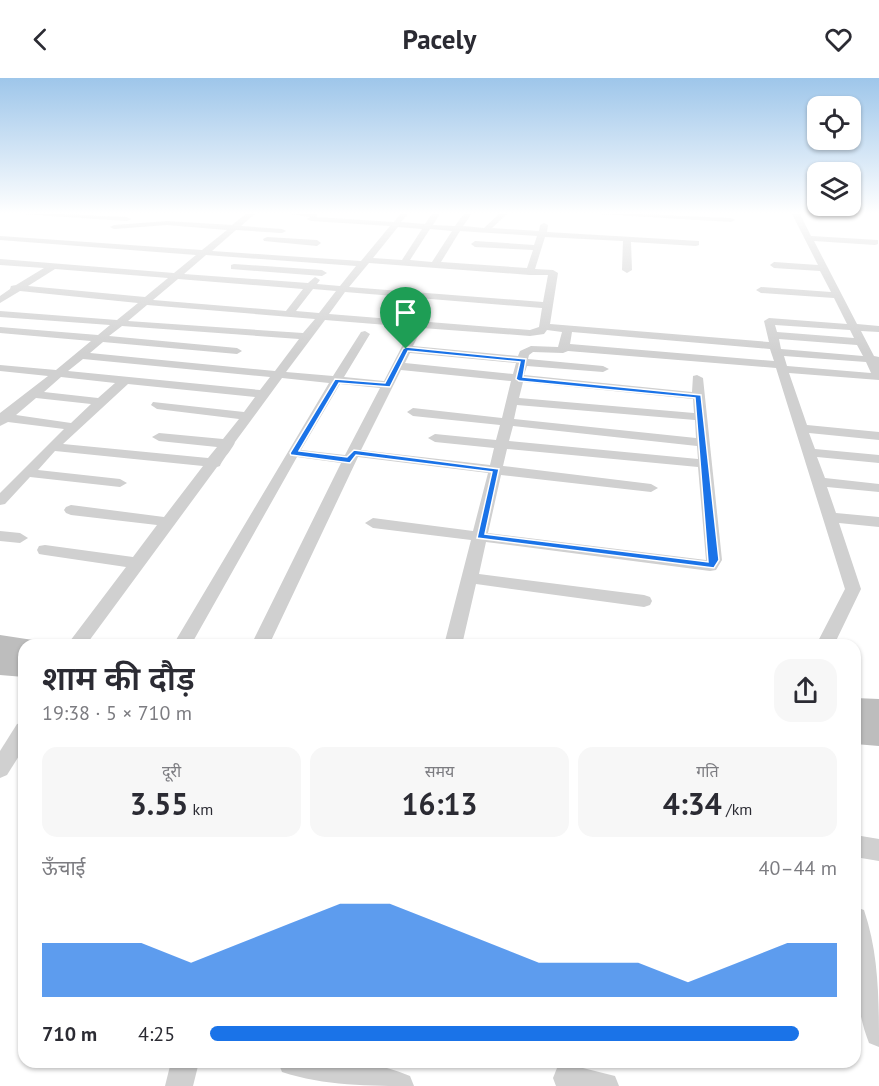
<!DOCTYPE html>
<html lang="hi">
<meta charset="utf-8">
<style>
body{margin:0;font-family:"PT Sans","Noto Sans Devanagari",sans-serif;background:#f7f7f7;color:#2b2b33;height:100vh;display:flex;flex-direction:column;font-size:22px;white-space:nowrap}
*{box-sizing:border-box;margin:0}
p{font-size:20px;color:#7c7c81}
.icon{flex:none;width:33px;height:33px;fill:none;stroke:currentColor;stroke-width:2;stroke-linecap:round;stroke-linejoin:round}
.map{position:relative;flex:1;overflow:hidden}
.sheet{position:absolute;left:18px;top:561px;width:843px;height:429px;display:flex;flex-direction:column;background:#fff;border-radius:18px;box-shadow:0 2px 4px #0004}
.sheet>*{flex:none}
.buttons{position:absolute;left:807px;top:18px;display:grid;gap:12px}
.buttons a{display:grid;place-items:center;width:54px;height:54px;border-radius:12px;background:#fff;box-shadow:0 2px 4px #0004;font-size:30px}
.pin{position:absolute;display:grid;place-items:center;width:51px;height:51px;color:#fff;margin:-62px -26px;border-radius:50% 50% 50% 0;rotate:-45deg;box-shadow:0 0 6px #0007}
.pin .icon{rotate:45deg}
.round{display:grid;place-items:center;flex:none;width:63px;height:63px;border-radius:18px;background:#f7f7f7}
.overview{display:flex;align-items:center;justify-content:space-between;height:102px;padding:0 24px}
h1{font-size:33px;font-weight:600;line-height:45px}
.stats{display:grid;grid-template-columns:repeat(3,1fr);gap:9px;height:102px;padding:6px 24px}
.stats div{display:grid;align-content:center;border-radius:15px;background:#f7f7f7;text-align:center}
.stats b{font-size:30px;font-weight:600}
.stats small{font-size:16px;font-weight:400}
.stats p{font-size:16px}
.chart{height:168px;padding:12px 24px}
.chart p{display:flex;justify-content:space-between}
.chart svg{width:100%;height:108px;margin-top:6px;fill:#1a73e8;opacity:.7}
ul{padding:0 24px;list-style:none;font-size:20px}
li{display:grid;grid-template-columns:96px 72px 1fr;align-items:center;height:45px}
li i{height:15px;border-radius:8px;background:#1a73e8}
header{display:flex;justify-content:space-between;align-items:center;height:78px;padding:0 24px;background:#fff;font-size:27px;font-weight:600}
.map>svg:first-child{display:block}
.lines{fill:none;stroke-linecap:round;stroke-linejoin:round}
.street{fill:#d0d0d0;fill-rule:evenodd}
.secondary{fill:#bdbdbd;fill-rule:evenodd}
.route{fill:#1a73e8;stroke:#fff;stroke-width:1.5;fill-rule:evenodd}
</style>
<header><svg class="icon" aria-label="back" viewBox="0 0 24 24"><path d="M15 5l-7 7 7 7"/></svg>Pacely<svg class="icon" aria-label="heart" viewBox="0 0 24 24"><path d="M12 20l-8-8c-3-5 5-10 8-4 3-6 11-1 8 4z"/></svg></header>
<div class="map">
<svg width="879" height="1008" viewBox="0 0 879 1008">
<rect width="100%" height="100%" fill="#fff"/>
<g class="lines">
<g class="street">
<polygon points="17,134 127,139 131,141 127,143 21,136"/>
<path d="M248,134H257L241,148L282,151L286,153L282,155L236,152L212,173L361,183L390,148L311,143L307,141L310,139L277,134L318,135L316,139L394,144L402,134H410L401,144L425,146L433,134H441L433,147L455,148L465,134H473L463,148L484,150L501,134H509L492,150L539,153L540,147L544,145L548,147L547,154L699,163V167L696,168L631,164L632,192L627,195L622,192L623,163L545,159L535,191L553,192L558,195L550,246L769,264L764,243L769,240L847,246L834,220L761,215L756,212L761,209L831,214L820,193L774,190L770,187L774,184L818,187L791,134H799L811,158L878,162V166L875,167L814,163L857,246L879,248V254L861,253L874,278L879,279V302L789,295L807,347L879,354V362L809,355L815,371L879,377V385L817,379L825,400L879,406V414L827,409L836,435L879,439V449L839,445L861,511L834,567H816L845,511L776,290L568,273L563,275L533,274L529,277L528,281L603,288L609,291L603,294L527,288L524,297L692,314L693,298L697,297L703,300L722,482L716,492L710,493L486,464L479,496L644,517L650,519L652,523L650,527L644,529L476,506L462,567H444L471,462L373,450L365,445L373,440L473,453L488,395L358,379L269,567H251L341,385L297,379L191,567H173L329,305L282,300L235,364C234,369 222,382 220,388L217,389L86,567H67L126,489L45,477L39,476L37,472L39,468L45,467L133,479L157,447L71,437L66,435L64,432L66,429L71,427L164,439L203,388L55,373L38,392L120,401L127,405L120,409L30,399L5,426L0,427V415L64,351L8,344L0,348V335L48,298L0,293V287L56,292L91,263L0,255V249L98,257L110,247L0,239V233L117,242L138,225L20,213L0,225V218L10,211L11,208L16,207L44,190L0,187V181L174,195L196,177L0,162V158L202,172L227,152L167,147L114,151L110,149L114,147L167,143L232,147ZM398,149L422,151L402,182L373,180ZM430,151L452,153L432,184L410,182ZM460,153L537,158L534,167L475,163L471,166L475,169L533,172L527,190L441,184ZM206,177L356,188L340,208L317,206L320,202L315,199L308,205L184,196ZM369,185L530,197H548L543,224L349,209ZM55,191L168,200L145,219L28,208ZM178,201L303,211L286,233L153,222ZM313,211L336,213L319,235L296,233ZM345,214L542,230L539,249L530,252L329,236ZM147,227L315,241L303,255L128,243ZM325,242L412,249L384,303L344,299L370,256L365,253L361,254L333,298L286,294ZM775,247L850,252L854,260L777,254ZM122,248L299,261L275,293L90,275L103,264L237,276L242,273L237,270L109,258ZM422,250L530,258L544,256L547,252L562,254L558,269L531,268L520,273L518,278L413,268ZM572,254L770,271L774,283L570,266ZM779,261L857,267L863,278L781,271ZM410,275L516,285L513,296L405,285ZM784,278L866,284L871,295L787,288ZM83,281L270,299L260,312L68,293ZM401,292L511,303L502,340L413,330L407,334L413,338L500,347L496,362L435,356L428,360L435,364L494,370L490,387L361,372ZM61,299L115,305L98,320L44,314ZM523,304L693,321L694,335L519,320ZM128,306L255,319L244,334L153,324L151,327L157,331L239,341L223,361L159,355L152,359L159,363L217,369L208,380L63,366ZM340,306L380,310L345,377L301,372ZM36,320L91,326L71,345L16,337ZM517,327L695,342L696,360L514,341ZM513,348L697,368L698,381L509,363ZM507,371L698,389L706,482L488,455L501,397L651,414L658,410L651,406L503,388Z"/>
<polygon points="594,134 731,140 735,142 731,144 598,136"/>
<polygon points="267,159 317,162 321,165 317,168 264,163 263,161"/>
<polygon points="234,186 322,192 327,195 322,198 231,191 231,187"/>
<polygon points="0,453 20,455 28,460 20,465 0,463"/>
<polygon points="24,644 24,670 7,697 0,700 0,673 17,646"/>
<polygon points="855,757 879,761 879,783 855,779"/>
<path d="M855,829L864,832C879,876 879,923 879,969L869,965C852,922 855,874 855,829Z"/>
<polygon points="171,984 199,984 193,1008 165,1008"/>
<path d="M278,984C323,984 368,980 410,998L414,1008C370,1008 324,1008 282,994Z"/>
<polygon points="567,986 615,998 619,1008 556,1008 553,1000 557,990"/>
</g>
<g class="secondary">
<polygon points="0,557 33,562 36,567 24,567 24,599 0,597"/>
<polygon points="855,620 879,621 879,668 855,666"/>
</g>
</g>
<linearGradient id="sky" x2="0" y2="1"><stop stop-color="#9ec6ea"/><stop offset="0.49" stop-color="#fff"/><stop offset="1" stop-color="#fff" stop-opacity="0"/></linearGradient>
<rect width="879" height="275" fill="url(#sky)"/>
<path class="route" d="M406,269L526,281L523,299L701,317L719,482L714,490L477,460L492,394L356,377L350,385L291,377L290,375L335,301L385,305L403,271ZM408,273L520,284L516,301L519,303L695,320L708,484L485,456L499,391L354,372L347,379L299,373L339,305L390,309Z"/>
</svg>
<div class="buttons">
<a><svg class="icon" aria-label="locate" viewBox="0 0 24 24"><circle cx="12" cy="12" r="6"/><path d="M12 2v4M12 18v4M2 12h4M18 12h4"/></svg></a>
<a><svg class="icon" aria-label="layers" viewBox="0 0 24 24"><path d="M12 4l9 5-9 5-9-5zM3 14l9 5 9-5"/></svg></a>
</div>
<div class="pin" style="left:406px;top:271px;background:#1e9e55"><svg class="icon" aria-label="arrive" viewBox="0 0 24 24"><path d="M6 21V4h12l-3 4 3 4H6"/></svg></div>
<section class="sheet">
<div class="overview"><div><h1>शाम की दौड़</h1><p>19:38 · 5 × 710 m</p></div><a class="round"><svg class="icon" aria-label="share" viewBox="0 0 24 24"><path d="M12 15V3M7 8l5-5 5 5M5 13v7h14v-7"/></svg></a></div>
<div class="stats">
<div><p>दूरी</p><b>3.55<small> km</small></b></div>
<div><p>समय</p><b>16:13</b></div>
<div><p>गति</p><b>4:34<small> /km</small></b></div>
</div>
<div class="chart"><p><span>ऊँचाई</span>40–44 m</p>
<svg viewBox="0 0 160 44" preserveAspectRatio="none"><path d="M0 44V22L10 22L20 22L30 30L40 22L50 14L60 6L70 6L80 14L90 22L100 30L110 30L120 30L130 38L140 30L150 22L160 22V44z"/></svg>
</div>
<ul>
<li><b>710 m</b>4:25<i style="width:94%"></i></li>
</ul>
</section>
</div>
